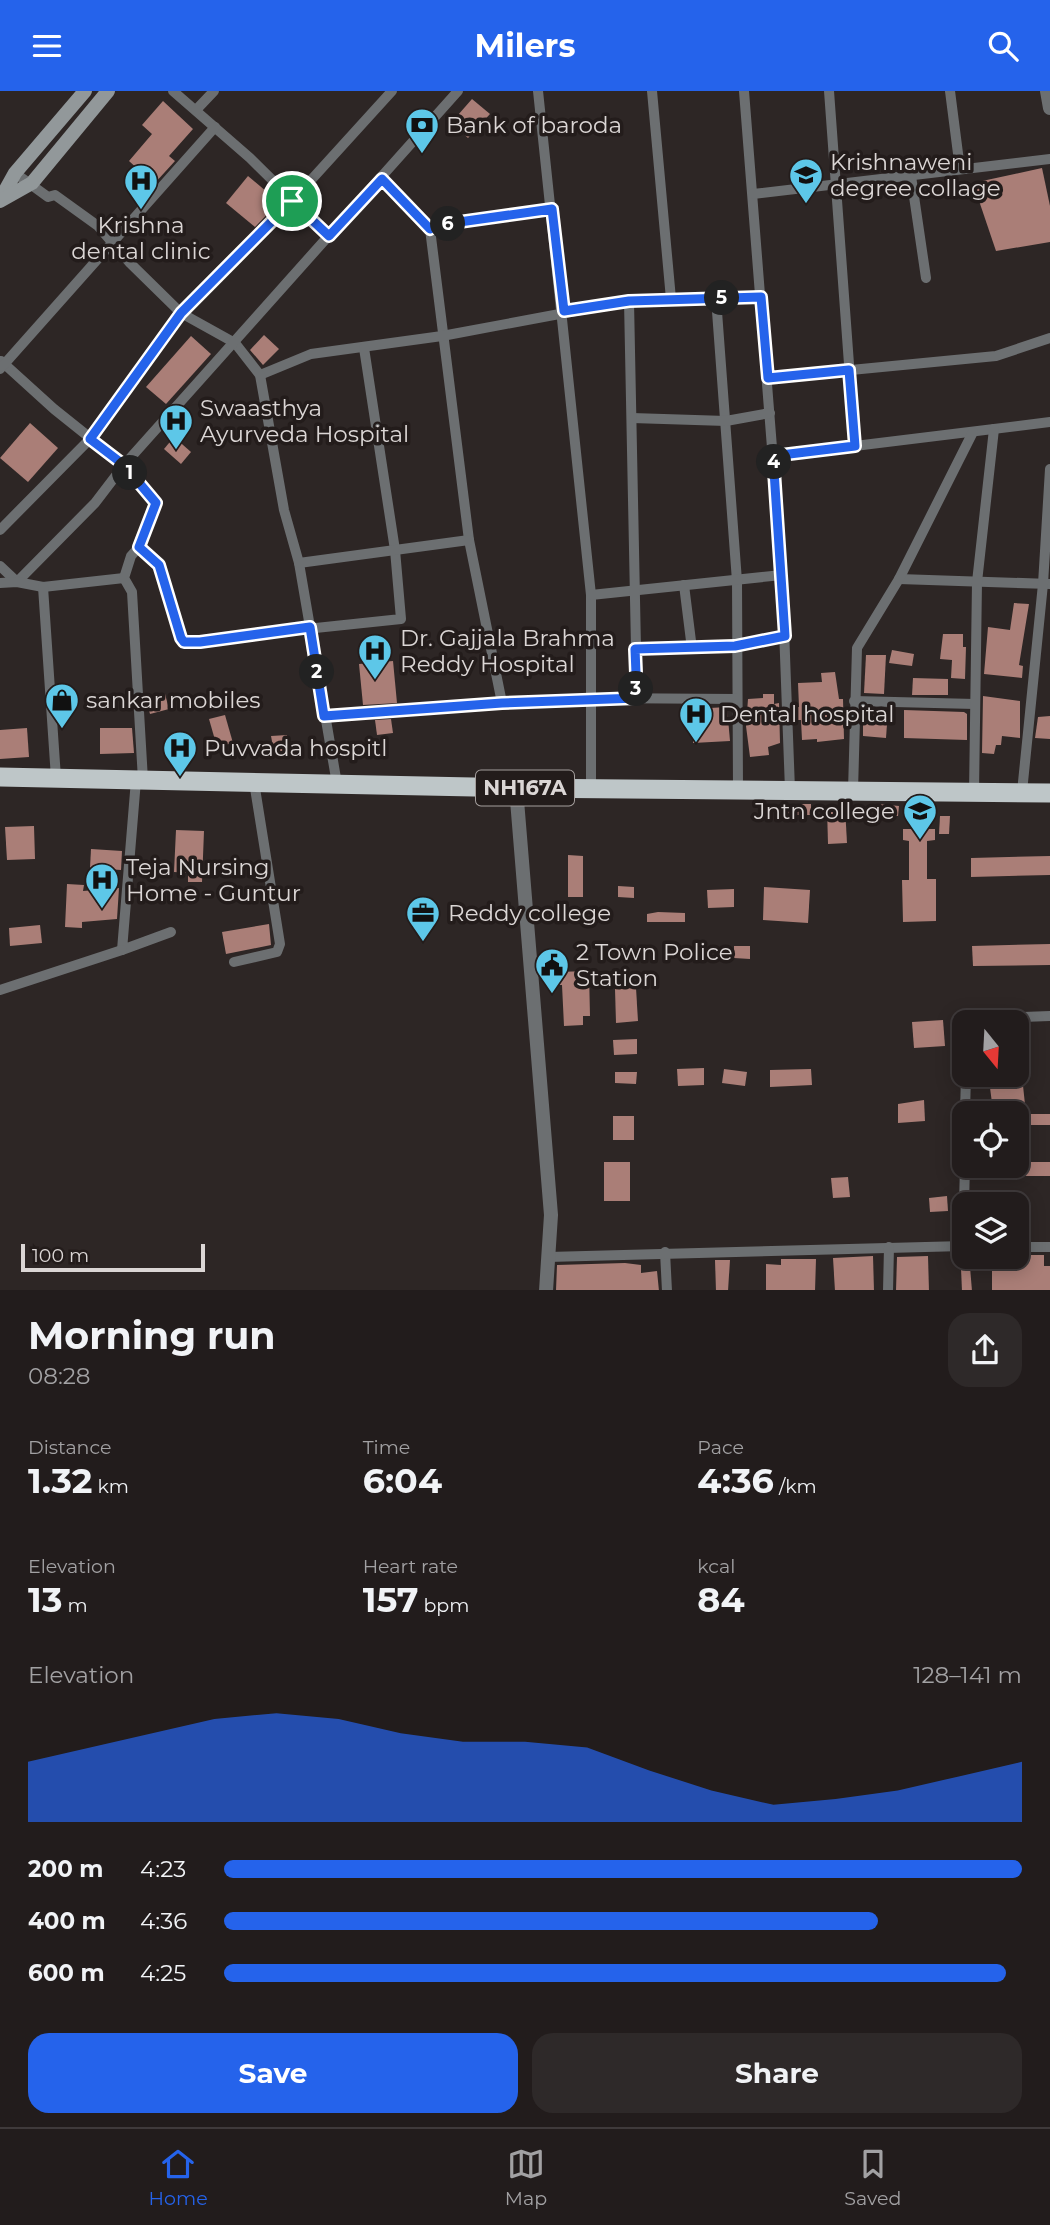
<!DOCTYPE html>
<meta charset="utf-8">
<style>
body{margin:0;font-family:Montserrat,sans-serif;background:#2e2929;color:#f1f3f6;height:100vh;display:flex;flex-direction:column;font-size:26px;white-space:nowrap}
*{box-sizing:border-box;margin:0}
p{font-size:23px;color:#a2a1a3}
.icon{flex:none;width:38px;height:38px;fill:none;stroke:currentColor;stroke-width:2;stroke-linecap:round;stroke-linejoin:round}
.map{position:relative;height:1199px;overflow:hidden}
.side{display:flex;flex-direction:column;background:#221c1c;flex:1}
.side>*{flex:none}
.needle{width:46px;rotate:162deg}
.fabs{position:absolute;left:952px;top:919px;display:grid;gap:14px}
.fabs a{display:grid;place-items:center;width:77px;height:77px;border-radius:14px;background:#221c1c;box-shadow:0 4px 18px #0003,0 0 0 2px #3f3a3b;font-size:35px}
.scale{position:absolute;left:21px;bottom:18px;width:184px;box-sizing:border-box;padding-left:7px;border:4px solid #dbd6d5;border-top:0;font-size:19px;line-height:24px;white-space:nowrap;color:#dbd6d5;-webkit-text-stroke:5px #231c1b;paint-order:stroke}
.pin{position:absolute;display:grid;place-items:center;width:60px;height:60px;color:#fff;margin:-30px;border:4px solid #fff;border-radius:50%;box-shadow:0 2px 7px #0007}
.km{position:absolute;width:35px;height:35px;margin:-18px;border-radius:50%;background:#222;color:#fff;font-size:19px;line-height:35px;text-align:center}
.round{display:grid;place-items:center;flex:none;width:74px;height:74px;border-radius:21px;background:#2e2929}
.headline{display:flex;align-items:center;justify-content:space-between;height:119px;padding:0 28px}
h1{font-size:38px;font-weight:700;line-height:52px}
.figures{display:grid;grid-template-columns:repeat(3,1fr);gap:10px;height:119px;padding:7px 28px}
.figures div{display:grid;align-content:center}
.figures b{font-size:35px;font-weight:700}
.figures small{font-size:19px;font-weight:400}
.figures p{font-size:19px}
.chart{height:196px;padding:14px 28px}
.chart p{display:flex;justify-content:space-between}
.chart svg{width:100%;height:126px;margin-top:7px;fill:#2563eb;opacity:.7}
.button{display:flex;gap:14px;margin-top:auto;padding:14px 28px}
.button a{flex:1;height:80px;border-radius:21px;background:#2563eb;color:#fff;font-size:28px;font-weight:700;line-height:80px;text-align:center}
.button a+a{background:#2e2929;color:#f1f3f6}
ul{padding:0 28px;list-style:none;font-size:23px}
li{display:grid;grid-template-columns:112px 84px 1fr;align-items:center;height:52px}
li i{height:18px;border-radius:9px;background:#2563eb}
header{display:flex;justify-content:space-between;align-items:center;height:91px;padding:0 28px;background:#2563eb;color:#fff;font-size:32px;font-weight:700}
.tabs{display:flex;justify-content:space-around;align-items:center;height:98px;border-top:2px solid #3f3a3b;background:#221c1c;font-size:19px;color:#a2a1a3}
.tabs a{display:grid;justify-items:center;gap:4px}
.tabs .active{color:#2563eb}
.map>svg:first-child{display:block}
.building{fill:#aa7e77}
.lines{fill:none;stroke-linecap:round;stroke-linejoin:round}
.minor{stroke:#6c6f71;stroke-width:10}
.tertiary{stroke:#6c6f71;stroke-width:14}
.secondary{stroke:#92989a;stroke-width:14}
.trunk{stroke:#bec6c8;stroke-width:19}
.route-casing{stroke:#fff;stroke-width:14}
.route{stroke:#2563eb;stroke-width:9}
.labels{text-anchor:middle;stroke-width:7;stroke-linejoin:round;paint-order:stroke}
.shield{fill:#231c1b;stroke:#a49e9d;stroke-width:2}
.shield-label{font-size:21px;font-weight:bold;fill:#dbd6d5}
.poi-label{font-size:23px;fill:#dbd6d5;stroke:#231c1b;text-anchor:start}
</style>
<header><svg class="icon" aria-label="menu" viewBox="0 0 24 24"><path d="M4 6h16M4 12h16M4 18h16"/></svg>Milers<svg class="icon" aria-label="search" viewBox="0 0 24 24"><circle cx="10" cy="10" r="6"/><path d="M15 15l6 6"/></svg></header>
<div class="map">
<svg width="1050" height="1200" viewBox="0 0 1050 1200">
<rect width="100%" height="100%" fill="#2d2625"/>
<g class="building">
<polygon points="472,8 490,23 468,47 451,32"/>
<polygon points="163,10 193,38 169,65 175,70 154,93 129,70 152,43 142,34"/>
<polygon points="1042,77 1050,115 1050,151 996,160 973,92"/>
<polygon points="248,85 279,111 255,136 226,112"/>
<polygon points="264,244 279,258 263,274 250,259"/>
<polygon points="191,245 211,263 166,313 146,296"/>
<polygon points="30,332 58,357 28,391 0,367"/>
<polygon points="174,346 191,361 181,373 164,358"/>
<polygon points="1014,512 1029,513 1019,574 1023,575 1022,587 984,583 988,536 1010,539"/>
<polygon points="943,543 963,543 963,556 966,556 965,588 951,587 952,569 940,568"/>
<polygon points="892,559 914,563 912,575 889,572"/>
<polygon points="866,564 886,564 884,603 864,602"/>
<polygon points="393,570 397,612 363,614 359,573"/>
<polygon points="835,581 839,608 843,608 844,648 817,651 817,648 802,649 801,629 795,629 795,616 799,616 798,592 822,591 821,582"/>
<polygon points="913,587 948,588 948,604 912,604"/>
<polygon points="165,603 169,618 150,623 146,608"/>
<polygon points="763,603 774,603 774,613 779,612 780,652 768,656 769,664 750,666 746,635 748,608 763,607"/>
<polygon points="983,605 1020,610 1020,647 1002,645 1001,654 996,654 994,663 982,662"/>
<polygon points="727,616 730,650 693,652 693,618"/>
<polygon points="863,618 888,619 886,647 863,645"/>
<polygon points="904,619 964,621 967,623 967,649 904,647"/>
<polygon points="225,624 233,652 217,656 209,628"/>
<polygon points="1050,625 1050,648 1035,647 1038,626"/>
<polygon points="391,628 393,642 377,644 375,629"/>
<polygon points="27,637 29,666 0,668 0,639"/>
<polygon points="100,637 132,637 134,662 100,663"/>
<polygon points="287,644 289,659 274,661 271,645"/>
<rect x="788" y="713" width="23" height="11"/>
<polygon points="878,713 899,715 898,725 876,723"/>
<polygon points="845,716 847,752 828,753 827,717"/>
<polygon points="940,725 950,725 949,743 939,743"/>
<polygon points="34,735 35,768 7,769 5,736"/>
<polygon points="903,738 935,738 935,749 927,750 927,788 936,788 936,830 903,831 902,789 909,789 909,750 903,749"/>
<polygon points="176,739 204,740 202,791 188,791 188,782 174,781"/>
<polygon points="91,758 122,760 121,779 90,777"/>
<polygon points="568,764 583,765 583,806 568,806"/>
<polygon points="1050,765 1050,784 971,786 971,767"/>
<polygon points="67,793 84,794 83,800 119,797 117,828 82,831 82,837 65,836"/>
<polygon points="618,795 634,796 634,807 618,806"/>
<polygon points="764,796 810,799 808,832 763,829"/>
<polygon points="734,798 734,816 708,817 707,799"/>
<polygon points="658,821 685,822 685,831 647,831 647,823"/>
<polygon points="269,833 271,854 226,863 222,841"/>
<polygon points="40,834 42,852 10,855 9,837"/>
<polygon points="1050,853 1050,874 973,875 972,855"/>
<polygon points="734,855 750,855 750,868 734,867"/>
<polygon points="589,880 590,925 583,925 583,934 564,935 562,894 556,894 556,881"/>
<polygon points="636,897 638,930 616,932 615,898"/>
<polygon points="943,929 945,955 914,957 912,931"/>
<polygon points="637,948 637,963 614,964 613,949"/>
<polygon points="704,977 704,994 678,995 677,978"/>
<polygon points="724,978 747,981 745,995 722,992"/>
<polygon points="811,978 812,994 770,996 770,979"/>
<polygon points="615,981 637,981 636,993 615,992"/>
<polygon points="1022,985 1026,1023 1050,1023 1050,1034 1017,1034 1017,1009 992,1012 989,989"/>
<polygon points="924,1009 925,1030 898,1032 898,1013"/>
<rect x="613" y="1025" width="21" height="24"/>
<rect x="604" y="1071" width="26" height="39"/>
<polygon points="1017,1071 1050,1071 1050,1085 992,1085 993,1074 1017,1074"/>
<polygon points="848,1086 850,1106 833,1107 831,1087"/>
<polygon points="947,1105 948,1120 930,1121 929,1107"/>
<polygon points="1025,1164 1044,1164 1044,1175 1050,1175 1050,1200 992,1200 992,1172 1005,1172 1005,1168 1025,1167"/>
<polygon points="873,1165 874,1200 835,1200 833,1167"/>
<polygon points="928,1165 929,1200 896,1200 897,1166"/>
<polygon points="781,1168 816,1168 815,1200 766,1200 766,1173 781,1174"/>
<polygon points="715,1169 730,1169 728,1200 716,1200"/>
<polygon points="625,1172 641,1174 641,1182 657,1180 659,1200 556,1200 557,1174"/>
<polygon points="970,1176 972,1200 962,1200 961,1177"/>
</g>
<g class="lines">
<g class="minor">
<polyline points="173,0 250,67 329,145"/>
<polyline points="538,0 591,504 591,698"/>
<polyline points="652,0 671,208"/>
<polyline points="744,0 782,484 790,699"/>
<polyline points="829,0 855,355"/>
<polyline points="950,0 960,78"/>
<polyline points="196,19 214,0"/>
<polyline points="15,82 48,106 55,104 98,135 130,172 181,222 292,110 392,0"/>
<polyline points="911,85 926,187"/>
<polyline points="382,88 430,138 469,449 502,612"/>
<polyline points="753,103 1050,68"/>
<polyline points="430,138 438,134 552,118"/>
<polyline points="716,207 737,490 738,698"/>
<polyline points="1,270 54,318 124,374 95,412 17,491"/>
<polyline points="0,278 215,36"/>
<polyline points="260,284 311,263 442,245 629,210"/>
<polyline points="768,287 996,265 1050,247"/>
<polyline points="632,327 726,330 770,322"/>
<polyline points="773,365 1050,331"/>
<polyline points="0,439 90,348 181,222 235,252 260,284 284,419 299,472 337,693"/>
<polyline points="139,456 159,474 184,551 401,528 395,459 364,257"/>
<polyline points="299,472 469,449"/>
<polyline points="0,475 17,491"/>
<polyline points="899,488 1050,493"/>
<polyline points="0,492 17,491 43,496 124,487"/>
<polyline points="684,494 692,558"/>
<polyline points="43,496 56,687"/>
<polyline points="591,504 782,484"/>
<polyline points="635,557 735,555 784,545"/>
<polyline points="637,607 629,210 761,206"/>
<polyline points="854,610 975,613"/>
<polyline points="324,625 592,607 737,608"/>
<polyline points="136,689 122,859 171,841"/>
<polyline points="143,689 132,501 124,487 131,465 139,456 156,412 124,374 458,0"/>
<polyline points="853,700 857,557 899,488 973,341"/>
<polyline points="1022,701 1043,493 1050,378"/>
<polyline points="974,702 977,491 994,338"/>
<polyline points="234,871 277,861 280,853 254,691"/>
<polyline points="0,899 122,859"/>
<polyline points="966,931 966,928 1050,925"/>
<polyline points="965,1022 966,984"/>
<polyline points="964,1113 965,1074"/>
<polyline points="964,1155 964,1120"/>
<polyline points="1017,1156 1050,1156"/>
<polyline points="665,1161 667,1200"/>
<polyline points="548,1166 964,1155"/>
<polyline points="888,1200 889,1156"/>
</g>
<g class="tertiary">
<polyline points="1047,0 1050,17"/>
<polyline points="516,697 551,1124 546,1200"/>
</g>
<g class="secondary">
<polyline points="0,109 15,82 85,0"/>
<polyline points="0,110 32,92 108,0"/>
</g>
<polyline class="trunk" points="0,686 516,697 1050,702"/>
</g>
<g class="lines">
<g class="route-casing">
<polygon id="route" points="382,88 430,138 438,134 552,118 564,220 629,210 761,206 768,287 849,279 855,355 773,365 785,545 735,555 635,558 637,607 502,612 324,625 310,536 200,551 184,551 181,547 159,474 139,456 156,412 124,374 90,348 181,222 292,110 329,145"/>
</g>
<use href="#route" class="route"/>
</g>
<defs>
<g id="bank-pin" transform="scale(1.75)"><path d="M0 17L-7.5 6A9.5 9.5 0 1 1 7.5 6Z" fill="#5dc7e8" stroke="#231c1b"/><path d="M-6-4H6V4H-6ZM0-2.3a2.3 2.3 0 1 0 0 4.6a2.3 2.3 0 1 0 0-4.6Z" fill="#111"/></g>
<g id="university-pin" transform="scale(1.75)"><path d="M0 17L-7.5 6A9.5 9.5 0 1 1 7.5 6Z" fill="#5dc7e8" stroke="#231c1b"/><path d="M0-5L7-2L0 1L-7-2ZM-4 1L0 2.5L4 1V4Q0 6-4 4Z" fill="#111"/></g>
<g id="hospital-pin" transform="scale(1.75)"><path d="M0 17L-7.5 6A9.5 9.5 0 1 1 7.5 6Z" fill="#5dc7e8" stroke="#231c1b"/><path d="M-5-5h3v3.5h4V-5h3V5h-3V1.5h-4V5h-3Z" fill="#111"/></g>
<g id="shop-pin" transform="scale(1.75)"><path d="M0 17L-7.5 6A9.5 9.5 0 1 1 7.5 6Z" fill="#5dc7e8" stroke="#231c1b"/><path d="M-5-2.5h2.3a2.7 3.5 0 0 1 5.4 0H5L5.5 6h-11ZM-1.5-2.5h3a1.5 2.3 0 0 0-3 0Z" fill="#111"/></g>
<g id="office-pin" transform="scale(1.75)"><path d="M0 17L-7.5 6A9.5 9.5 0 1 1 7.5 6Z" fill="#5dc7e8" stroke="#231c1b"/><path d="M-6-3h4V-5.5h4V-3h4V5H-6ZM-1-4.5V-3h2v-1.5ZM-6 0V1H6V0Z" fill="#111"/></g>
<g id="civic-pin" transform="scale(1.75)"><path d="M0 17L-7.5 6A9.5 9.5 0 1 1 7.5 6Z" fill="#5dc7e8" stroke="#231c1b"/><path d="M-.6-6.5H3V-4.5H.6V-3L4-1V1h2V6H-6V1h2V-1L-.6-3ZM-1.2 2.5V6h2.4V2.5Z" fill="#111"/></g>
</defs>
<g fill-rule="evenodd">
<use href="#bank-pin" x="422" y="34"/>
<use href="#university-pin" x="806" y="84"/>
<use href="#hospital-pin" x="141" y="90"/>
<use href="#hospital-pin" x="176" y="330"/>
<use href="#hospital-pin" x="375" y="560"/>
<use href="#shop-pin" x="62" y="609"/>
<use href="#hospital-pin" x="696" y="623"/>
<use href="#hospital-pin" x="180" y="657"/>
<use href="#university-pin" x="920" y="720"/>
<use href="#hospital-pin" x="102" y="789"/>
<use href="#office-pin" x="423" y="822"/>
<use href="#civic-pin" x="552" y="874"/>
</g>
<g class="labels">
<rect class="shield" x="476" y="679.5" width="98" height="35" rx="5"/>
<g class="shield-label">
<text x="525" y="704">NH167A</text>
</g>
<g class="poi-label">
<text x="446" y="42">Bank of baroda</text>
<text x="830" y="79">Krishnaweni<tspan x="830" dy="26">degree collage</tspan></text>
<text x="141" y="142" text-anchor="middle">Krishna<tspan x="141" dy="26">dental clinic</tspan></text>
<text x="200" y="325">Swaasthya<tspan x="200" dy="26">Ayurveda Hospital</tspan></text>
<text x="400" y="555">Dr. Gajjala Brahma<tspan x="400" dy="26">Reddy Hospital</tspan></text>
<text x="86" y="617">sankar mobiles</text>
<text x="720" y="631">Dental hospital</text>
<text x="204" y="665">Puvvada hospitl</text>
<text x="895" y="728" text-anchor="end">Jntn college</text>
<text x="126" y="784">Teja Nursing<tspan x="126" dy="26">Home - Guntur</tspan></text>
<text x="448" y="830">Reddy college</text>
<text x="576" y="869">2 Town Police<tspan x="576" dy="26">Station</tspan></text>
</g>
</g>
</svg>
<div class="fabs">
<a><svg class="needle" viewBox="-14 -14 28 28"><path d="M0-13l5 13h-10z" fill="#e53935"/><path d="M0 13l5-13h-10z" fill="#a2a1a3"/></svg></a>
<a><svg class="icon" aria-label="locate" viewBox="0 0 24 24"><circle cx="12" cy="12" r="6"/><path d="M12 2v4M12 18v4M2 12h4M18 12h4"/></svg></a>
<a><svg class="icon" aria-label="layers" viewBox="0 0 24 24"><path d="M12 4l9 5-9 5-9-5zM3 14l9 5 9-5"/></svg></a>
</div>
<div class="scale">100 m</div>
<div class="pin" style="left:292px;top:110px;background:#1e9e55"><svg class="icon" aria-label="arrive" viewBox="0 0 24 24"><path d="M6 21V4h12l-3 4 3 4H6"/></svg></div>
<b class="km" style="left:130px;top:382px">1</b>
<b class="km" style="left:317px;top:581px">2</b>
<b class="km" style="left:636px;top:598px">3</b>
<b class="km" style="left:774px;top:371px">4</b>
<b class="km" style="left:722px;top:207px">5</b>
<b class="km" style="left:448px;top:133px">6</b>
</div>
<section class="side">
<div class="headline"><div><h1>Morning run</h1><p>08:28</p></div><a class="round"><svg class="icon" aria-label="share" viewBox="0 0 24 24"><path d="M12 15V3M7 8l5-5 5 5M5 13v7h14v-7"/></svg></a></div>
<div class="figures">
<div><p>Distance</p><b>1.32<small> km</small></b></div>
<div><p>Time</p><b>6:04</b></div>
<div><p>Pace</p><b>4:36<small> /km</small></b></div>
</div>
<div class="figures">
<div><p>Elevation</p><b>13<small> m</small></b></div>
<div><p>Heart rate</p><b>157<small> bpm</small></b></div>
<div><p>kcal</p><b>84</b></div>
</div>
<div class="chart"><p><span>Elevation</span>128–141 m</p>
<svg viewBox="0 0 160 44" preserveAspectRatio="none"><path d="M0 44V23L10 18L20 13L30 8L40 6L50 8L60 13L70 16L80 16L90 18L100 26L110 33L120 38L130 36L140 33L150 28L160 23V44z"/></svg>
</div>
<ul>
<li><b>200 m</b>4:23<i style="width:100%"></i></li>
<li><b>400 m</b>4:36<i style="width:82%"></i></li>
<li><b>600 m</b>4:25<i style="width:98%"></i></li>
</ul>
<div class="button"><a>Save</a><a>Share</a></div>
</section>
<nav class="tabs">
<a class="active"><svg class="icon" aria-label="home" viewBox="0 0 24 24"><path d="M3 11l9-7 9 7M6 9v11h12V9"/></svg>Home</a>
<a><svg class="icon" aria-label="map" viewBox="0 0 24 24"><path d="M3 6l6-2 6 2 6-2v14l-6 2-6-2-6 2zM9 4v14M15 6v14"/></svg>Map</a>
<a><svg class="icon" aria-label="saved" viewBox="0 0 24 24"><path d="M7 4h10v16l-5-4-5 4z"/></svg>Saved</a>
</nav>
